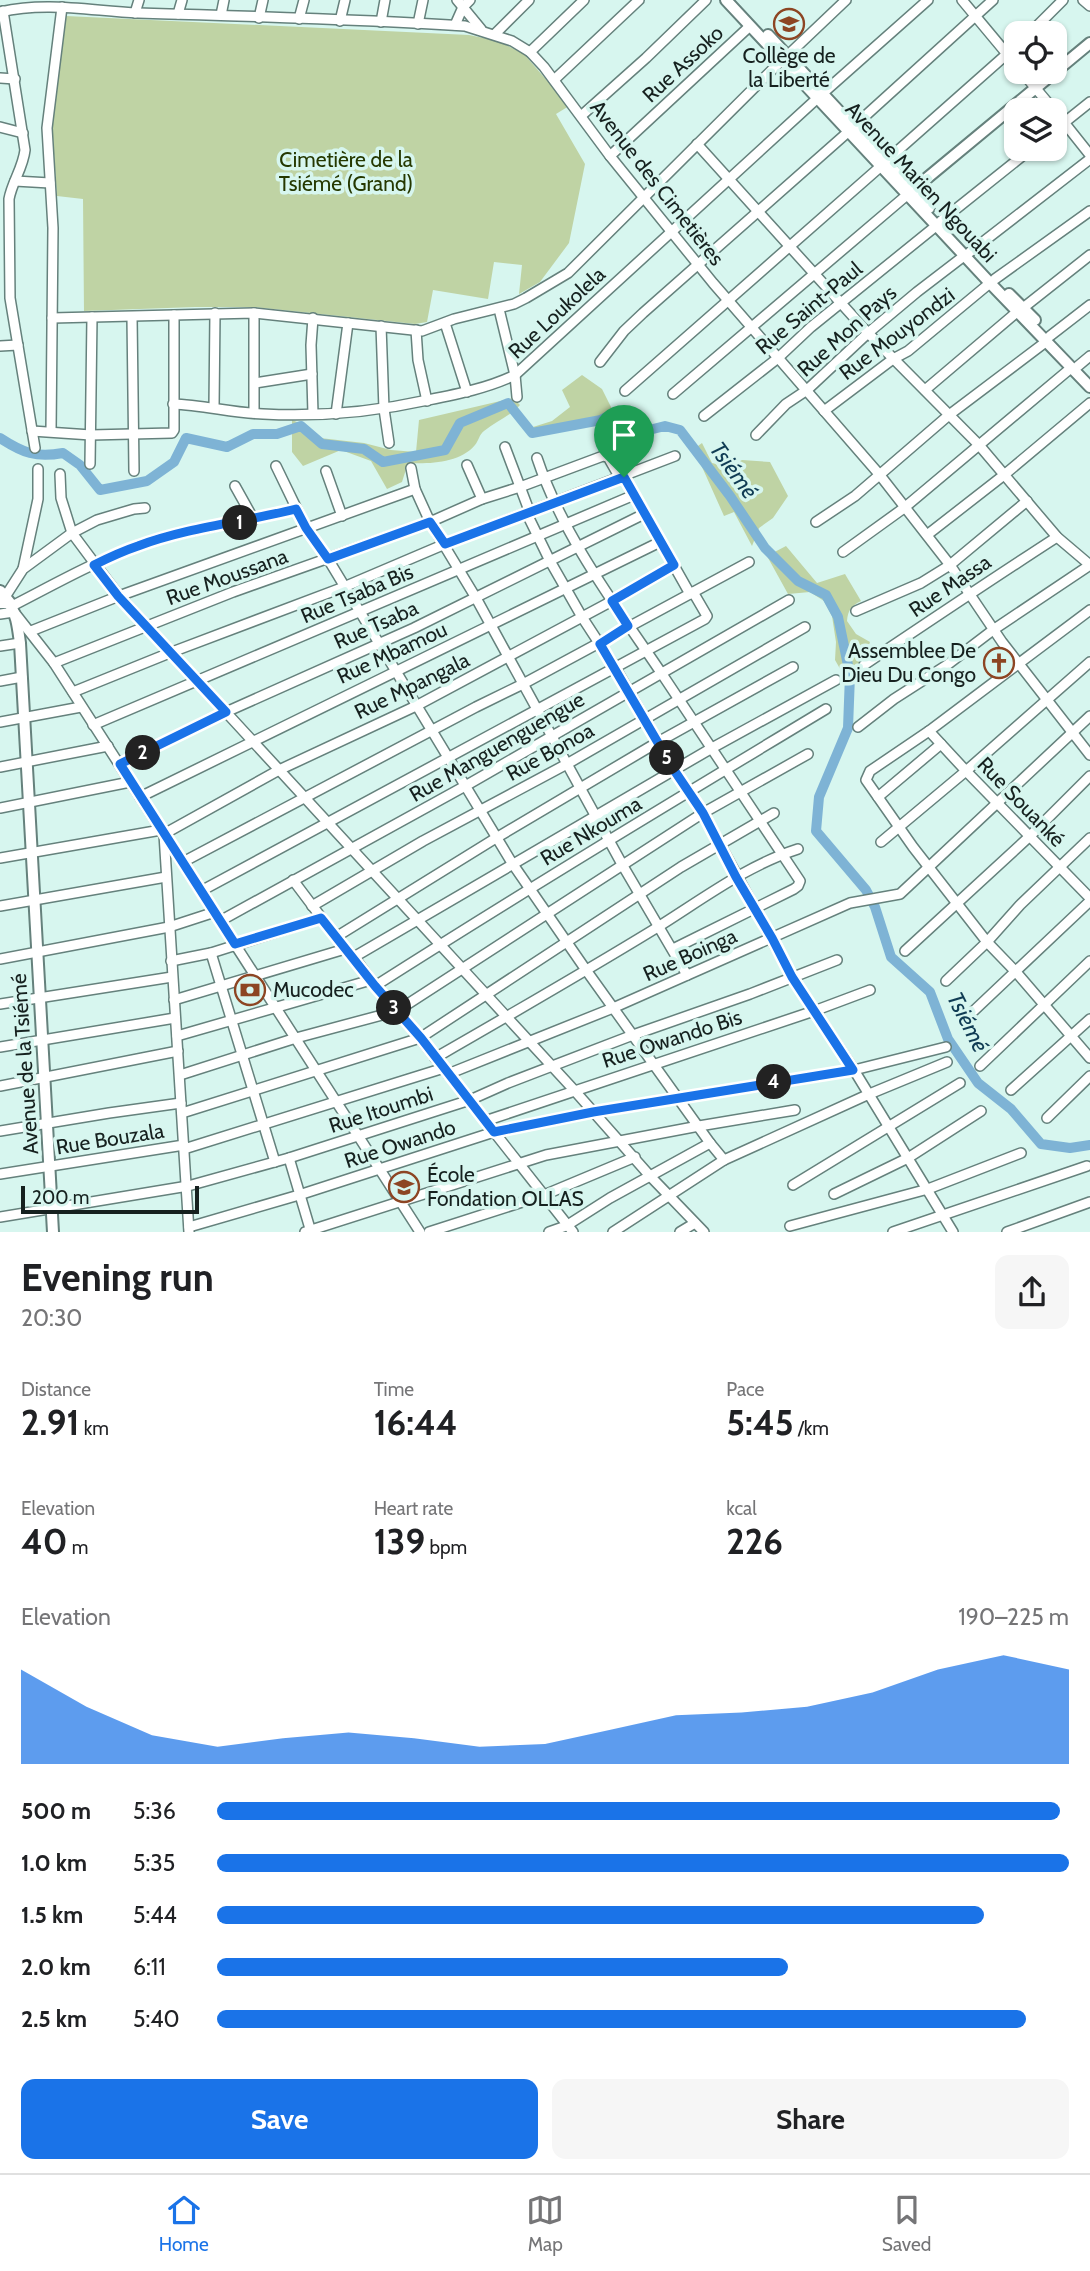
<!DOCTYPE html>
<meta charset="utf-8">
<style>
body{margin:0;font-family:Cabin,sans-serif;background:#f6f6f6;color:#202124;height:100vh;display:flex;flex-direction:column;font-size:26px;white-space:nowrap}
*{box-sizing:border-box;margin:0}
p{font-size:23px;color:#757577}
.icon{flex:none;width:38px;height:38px;fill:none;stroke:currentColor;stroke-width:2;stroke-linecap:round;stroke-linejoin:round}
.map{position:relative;height:1232px;overflow:hidden}
.drawer{display:flex;flex-direction:column;background:#fff;flex:1}
.drawer>*{flex:none}
.buttons{position:absolute;left:1004px;top:21px;display:grid;gap:14px}
.buttons a{display:grid;place-items:center;width:63px;height:63px;border-radius:14px;background:#fff;box-shadow:0 2px 5px #0004;font-size:35px}
.scale{position:absolute;left:21px;bottom:18px;width:178px;box-sizing:border-box;padding-left:7px;border:4px solid #16211f;border-top:0;font-size:19px;line-height:24px;white-space:nowrap;color:#16211f;-webkit-text-stroke:5px #d7f6ef;paint-order:stroke}
.pin{position:absolute;display:grid;place-items:center;width:60px;height:60px;color:#fff;margin:-72px -30px;border-radius:50% 50% 50% 0;rotate:-45deg;box-shadow:0 0 7px #0007}
.pin .icon{rotate:45deg}
.km{position:absolute;width:35px;height:35px;margin:-18px;border-radius:50%;background:#222;color:#fff;font-size:19px;line-height:35px;text-align:center}
.round{display:grid;place-items:center;flex:none;width:74px;height:74px;border-radius:14px;background:#f6f6f6}
.summary{display:flex;align-items:center;justify-content:space-between;height:119px;padding:0 21px}
h1{font-size:38px;font-weight:700;line-height:52px}
.stats{display:grid;grid-template-columns:repeat(3,1fr);gap:10px;height:119px;padding:7px 21px}
.stats div{display:grid;align-content:center}
.stats b{font-size:35px;font-weight:700}
.stats small{font-size:19px;font-weight:400}
.stats p{font-size:19px}
.chart{height:196px;padding:14px 21px}
.chart p{display:flex;justify-content:space-between}
.chart svg{width:100%;height:126px;margin-top:7px;fill:#1a73e8;opacity:.7}
.button{display:flex;gap:14px;margin-top:auto;padding:14px 21px}
.button a{flex:1;height:80px;border-radius:14px;background:#1a73e8;color:#fff;font-size:28px;font-weight:700;line-height:80px;text-align:center}
.button a+a{background:#f6f6f6;color:#202124}
ul{padding:0 21px;list-style:none;font-size:23px}
li{display:grid;grid-template-columns:112px 84px 1fr;align-items:center;height:52px}
li i{height:18px;border-radius:9px;background:#1a73e8}
.tabs{display:flex;justify-content:space-around;align-items:center;height:98px;border-top:2px solid #e0e0e0;background:#fff;font-size:19px;color:#757577}
.tabs a{display:grid;justify-items:center;gap:4px}
.tabs .current{color:#1a73e8}
.map>svg:first-child{display:block}
.green{fill:#bfd3a4}
.lines{fill:none;stroke-linecap:round;stroke-linejoin:round}
.river{stroke:#7eb3d5;stroke-width:10}
.minor-casing{stroke:#65817c;stroke-width:12}
.major-casing{stroke:#65817c;stroke-width:14}
.highway-casing{stroke:#65817c;stroke-width:16}
.minor{stroke:#fff;stroke-width:9}
.major{stroke:#fff;stroke-width:10}
.highway{stroke:#fff;stroke-width:12}
.route-casing{stroke:#fff;stroke-width:14}
.route{stroke:#1a73e8;stroke-width:9}
.labels{text-anchor:middle;stroke-width:7;stroke-linejoin:round;paint-order:stroke}
.poi-label{font-size:21px;fill:#16211f;stroke:#d7f6ef;text-anchor:start}
.street-label{font-size:21px;fill:#16211f;stroke:#d7f6ef}
.park-label{font-size:21px;fill:#253800;stroke:#d7f6ef}
.water-label{font-size:23px;font-style:italic;fill:#103c54;stroke:#d7f6ef}
</style>
<div class="map">
<svg width="1090" height="1232" viewBox="0 0 1090 1232">
<rect width="100%" height="100%" fill="#d7f6ef"/>
<g class="green">
<polygon points="66,16 469,35 498,41 524,54 569,106 556,114 585,164 569,243 540,282 519,294 522,265 494,262 488,299 433,290 427,322 415,324 254,307 195,307 84,311 83,199 57,196 52,125"/>
<polygon points="582,375 602,389 614,413 540,435 533,427 552,421 570,407 562,390"/>
<path d="M513,398L520,405C509,417 496,421 484,431C479,435 479,440 475,445C460,463 430,464 408,463L402,482L387,489L371,461L341,450L303,466L292,452V420L309,427L320,438L364,443L391,450L416,452L419,420Z"/>
<polygon points="702,443 712,463 729,467 742,460 770,462 788,496 773,518 759,528 752,546 734,512 724,516 694,449"/>
<path d="M786,546L817,583L845,574L861,601C851,606 848,610 847,621L856,634L870,642L864,660L843,674L835,660L836,642L832,616L824,601L810,592L788,594L767,556Z"/>
</g>
<g class="lines">
<path class="river" d="M0,438C23,453 36,458 63,453L80,465L100,490L147,481L174,462L186,438L227,447L253,434H277L301,426L322,444L364,449L383,462L445,450L460,423L508,403L532,433L601,420L614,413L627,415L645,431L665,426L680,430L730,496L765,548L798,581L826,595L838,617L850,675L848,728L819,797L816,831L866,890L875,907L891,957L930,992L948,1039L978,1083L1011,1109L1041,1144L1070,1148L1090,1145"/>
<g class="minor-casing">
<g id="minor">
<polyline points="457,0 481,29"/>
<polyline points="962,0 1017,66"/>
<polyline points="1083,0 1090,6"/>
<path d="M3,11L25,150C23,168 12,182 9,199L10,298L35,448"/>
<path d="M0,12C46,1 92,11 138,13C247,16 356,19 465,26L512,41L530,52L544,67L610,156L713,283L879,474L950,565L1002,642L1090,755"/>
<polyline points="135,13 139,0"/>
<polyline points="178,14 182,0"/>
<polyline points="221,15 224,0"/>
<polyline points="259,18 263,0"/>
<polyline points="299,19 304,0"/>
<polyline points="340,21 345,0"/>
<polyline points="381,22 385,0"/>
<polyline points="418,24 423,0"/>
<polyline points="455,25 463,7 470,0"/>
<polyline points="1030,33 1063,0"/>
<polyline points="495,34 529,0"/>
<polyline points="530,52 584,0"/>
<polyline points="787,56 846,0"/>
<polyline points="1022,72 1054,110"/>
<polyline points="0,78 15,79"/>
<polyline points="554,80 639,0"/>
<polyline points="1055,111 1090,155"/>
<polyline points="581,116 646,58 706,0"/>
<polyline points="0,127 23,133"/>
<polyline points="853,127 993,0"/>
<polyline points="1055,130 1090,102"/>
<polyline points="697,144 868,333 979,445 1057,537 1090,565"/>
<polyline points="610,156 750,26"/>
<polyline points="886,161 1017,45"/>
<polyline points="15,181 50,183"/>
<polyline points="941,221 1031,149"/>
<polyline points="970,252 1090,159"/>
<polyline points="995,279 1090,211"/>
<polyline points="1023,308 1090,255"/>
<polyline points="499,309 515,375 517,397"/>
<polyline points="254,313 254,413"/>
<polyline points="132,317 134,471"/>
<polyline points="52,318 254,313 422,331 454,319 514,304 526,298 568,273 781,61"/>
<polyline points="445,323 467,392"/>
<polyline points="381,326 384,409 389,443"/>
<polyline points="416,330 418,360 427,401"/>
<polyline points="1050,336 1090,305"/>
<polyline points="0,346 18,345"/>
<polyline points="600,362 624,331 643,313 848,132"/>
<polyline points="1078,366 1090,356"/>
<polyline points="255,383 312,374"/>
<polyline points="925,390 1017,312"/>
<polyline points="625,391 880,167"/>
<polyline points="673,394 907,195"/>
<path d="M173,404C203,405 233,413 263,414C319,417 374,412 428,400C458,394 488,388 515,375L822,94L928,0"/>
<polyline points="214,407 215,313"/>
<polyline points="824,411 893,359 908,351 990,283"/>
<polyline points="313,414 311,345 313,318"/>
<polyline points="336,414 348,323"/>
<polyline points="704,416 778,358 811,327 936,226"/>
<polyline points="32,431 91,435 172,433 174,430 174,315"/>
<polyline points="51,431 53,228 47,128 62,7"/>
<polyline points="756,435 786,404 807,390 868,333 917,292 964,256"/>
<polyline points="505,447 530,513"/>
<path d="M537,458C564,539 617,607 664,677C710,745 754,813 800,881L798,886L794,889L673,949"/>
<polyline points="90,464 92,317"/>
<polyline points="467,465 482,499"/>
<polyline points="276,466 306,528 328,559 512,863 586,970 710,1143 724,1160"/>
<polyline points="411,468 415,489 430,522 476,598 623,866 687,975"/>
<polyline points="326,471 342,516"/>
<polyline points="60,474 61,498 72,533 119,596 574,1090 650,1176 704,1232"/>
<polyline points="624,477 690,594"/>
<polyline points="235,486 254,520"/>
<polyline points="527,514 550,561 582,617 616,669 674,770 703,813 792,977 854,1070 953,1232"/>
<polyline points="816,522 855,496 949,415 1047,341"/>
<polyline points="927,535 1004,475 1090,403"/>
<polyline points="843,552 904,508 1071,368"/>
<polyline points="23,569 38,499 38,469"/>
<polyline points="5,597 23,569 72,533 97,520 134,509 145,508"/>
<path d="M12,606C53,585 95,561 138,546C187,528 245,522 296,509"/>
<polyline points="1090,610 929,731 870,771 866,780 913,847 987,942 1016,972 1090,1058"/>
<polyline points="856,611 921,583 950,565 1027,501"/>
<polyline points="0,614 14,612 54,663 420,1232"/>
<polyline points="31,631 119,596 415,489"/>
<polyline points="0,646 20,643"/>
<polyline points="54,663 233,592 430,522 482,499 520,487 603,456 608,457 620,478"/>
<path d="M864,665C928,622 992,579 1057,537"/>
<polyline points="0,681 22,677"/>
<polyline points="73,692 172,652 344,587 445,544 675,456"/>
<polyline points="0,722 81,707"/>
<path d="M93,725C274,649 454,572 634,495"/>
<polyline points="858,727 894,699 947,665 993,630 1090,565"/>
<polyline points="929,731 966,771 1090,898"/>
<polyline points="120,764 226,712 414,628 644,514"/>
<polyline points="0,767 108,746"/>
<polyline points="140,797 660,542"/>
<polyline points="878,797 941,744"/>
<polyline points="0,808 130,782"/>
<polyline points="881,842 966,771 1090,662"/>
<polyline points="0,858 161,830"/>
<polyline points="183,862 476,707 523,684 749,562"/>
<polyline points="293,880 345,949 354,957 375,986 420,1038 573,1232"/>
<polyline points="201,891 705,619 707,616 693,592"/>
<polyline points="0,906 166,877"/>
<polyline points="312,906 423,841 567,764 805,627"/>
<polyline points="220,921 467,785 789,600"/>
<polyline points="336,937 496,838 658,742 793,667"/>
<polyline points="905,951 1030,836 1090,776"/>
<polyline points="211,953 275,1162"/>
<polyline points="354,957 712,748 836,680"/>
<polyline points="0,959 169,927 215,912"/>
<polyline points="171,961 211,953 321,918"/>
<polyline points="946,981 987,942 1020,905 1090,838"/>
<path d="M375,986C524,891 675,800 826,709"/>
<polyline points="174,1000 345,949"/>
<polyline points="0,1004 172,977"/>
<polyline points="963,1021 1090,901"/>
<polyline points="177,1036 371,980"/>
<polyline points="0,1047 175,1018"/>
<path d="M435,1058C508,1016 581,974 653,930C700,901 745,866 798,849"/>
<polyline points="980,1066 1090,961"/>
<polyline points="448,1074 613,1008 850,903 900,894 1090,716"/>
<polyline points="180,1075 296,1038 397,1011 703,813 808,754"/>
<polyline points="0,1086 178,1051"/>
<polyline points="1011,1090 1090,1019"/>
<polyline points="182,1113 420,1038 681,867 774,813"/>
<polyline points="1047,1118 1090,1076"/>
<polyline points="485,1121 814,1011 870,990"/>
<polyline points="0,1131 109,1113 181,1103"/>
<polyline points="184,1149 444,1068"/>
<polyline points="289,1158 311,1232"/>
<polyline points="0,1174 184,1145"/>
<polyline points="793,1185 960,1083"/>
<polyline points="834,1194 908,1158 981,1111"/>
<polyline points="0,1217 188,1186 289,1158 470,1100 508,1083 633,1035 750,994 837,960"/>
<polyline points="790,1226 928,1189 1021,1153"/>
<polyline points="189,1227 299,1195 494,1132 593,1112 854,1070 946,1047"/>
<polyline points="189,1232 164,834 279,770 416,706 612,601 674,565"/>
<polyline points="305,1232 546,1155 699,1126 795,1110"/>
<polyline points="429,1232 544,1195 635,1157"/>
<polyline points="549,1232 566,1226 610,1198 710,1143"/>
<polyline points="613,1232 724,1160 867,1095 947,1062"/>
<polyline points="680,1232 695,1223"/>
<polyline points="893,1232 1087,1166"/>
<polyline points="1007,1232 1090,1202"/>
</g>
</g>
<g class="major-casing">
<g id="major">
<polyline points="726,0 990,283 1090,387"/>
<polyline points="768,35 929,208"/>
<polyline points="909,193 1090,43"/>
<polyline points="1009,294 1035,320"/>
<path d="M0,603H9C17,615 18,629 20,643L53,1232"/>
</g>
</g>
<g class="highway-casing">
<polyline id="highway" points="0,592 9,603"/>
</g>
<use href="#minor" class="minor"/>
<use href="#major" class="major"/>
<use href="#highway" class="highway"/>
</g>
<g class="lines">
<g class="route-casing">
<path id="route" d="M624,477L674,565L612,601L628,626L600,644L674,770L703,813L736,877L772,938L792,977L853,1070L593,1112L494,1132L421,1038L375,986L321,918L235,944L120,764L226,712L118,596L94,565C108,558 123,551 138,546C189,527 244,522 296,509L306,528L328,559L430,522L445,544Z"/>
</g>
<use href="#route" class="route"/>
</g>
<defs>
<g id="school-ring" transform="scale(1.575)"><circle r="9.5" fill="#d7f6ef" stroke="#8d4523" stroke-width="1.5"/><path d="M0-5L7-2L0 1L-7-2ZM-4 1L0 2.5L4 1V4Q0 6-4 4Z" fill="#8d4523"/></g>
<g id="church-ring" transform="scale(1.575)"><circle r="9.5" fill="#d7f6ef" stroke="#8d4523" stroke-width="1.5"/><path d="M-1.2-6h2.4v3.5h3.3v2.4h-3.3V6h-2.4V-.1h-3.3v-2.4h3.3Z" fill="#8d4523"/></g>
<g id="bank-ring" transform="scale(1.575)"><circle r="9.5" fill="#d7f6ef" stroke="#8d4523" stroke-width="1.5"/><path d="M-6-4H6V4H-6ZM0-2.3a2.3 2.3 0 1 0 0 4.6a2.3 2.3 0 1 0 0-4.6Z" fill="#8d4523"/></g>
</defs>
<g fill-rule="evenodd">
<use href="#school-ring" x="789" y="24"/>
<use href="#church-ring" x="999" y="663"/>
<use href="#bank-ring" x="250" y="990"/>
<use href="#school-ring" x="404" y="1187"/>
</g>
<g class="labels">
<g class="poi-label">
<text x="789" y="63" text-anchor="middle">Collège de<tspan x="789" dy="24">la Liberté</tspan></text>
<text x="976" y="658" text-anchor="end">Assemblee De<tspan x="976" dy="24">Dieu Du Congo</tspan></text>
<text x="273" y="997">Mucodec</text>
<text x="427" y="1182">École<tspan x="427" dy="24">Fondation OLLAS</tspan></text>
</g>
<g class="street-label">
<text transform="translate(683 64) rotate(-43)" y="7">Rue Assoko</text>
<text transform="translate(921 182) rotate(47)" y="7">Avenue Marien Ngouabi</text>
<text transform="translate(657 183) rotate(52)" y="7">Avenue des Cimetières</text>
<text transform="translate(809 308) rotate(-40)" y="7">Rue Saint-Paul</text>
<text transform="translate(557 313) rotate(-43)" y="7">Rue Loukolela</text>
<text transform="translate(847 331) rotate(-42)" y="7">Rue Mon Pays</text>
<text transform="translate(897 334) rotate(-37)" y="7">Rue Mouyondzi</text>
<text transform="translate(227 577) rotate(-20)" y="7">Rue Moussana</text>
<text transform="translate(950 586) rotate(-34)" y="7">Rue Massa</text>
<text transform="translate(357 594) rotate(-23)" y="7">Rue Tsaba Bis</text>
<text transform="translate(376 625) rotate(-24)" y="7">Rue Tsaba</text>
<text transform="translate(392 653) rotate(-25)" y="7">Rue Mbamou</text>
<text transform="translate(412 686) rotate(-26)" y="7">Rue Mpangala</text>
<text transform="translate(497 747) rotate(-30)" y="7">Rue Manguenguengue</text>
<text transform="translate(550 752) rotate(-29)" y="7">Rue Bonoa</text>
<text transform="translate(1021 802) rotate(46)" y="7">Rue Souanké</text>
<text transform="translate(591 831) rotate(-31)" y="7">Rue Nkouma</text>
<text transform="translate(690 955) rotate(-24)" y="7">Rue Boinga</text>
<text transform="translate(672 1039) rotate(-18)" y="7">Rue Owando Bis</text>
<text transform="translate(25 1064) rotate(-94)" y="7">Avenue de la Tsiémé</text>
<text transform="translate(381 1110) rotate(-18)" y="7">Rue Itoumbi</text>
<text transform="translate(110 1139) rotate(-9)" y="7">Rue Bouzala</text>
<text transform="translate(400 1144) rotate(-18)" y="7">Rue Owando</text>
</g>
<g class="park-label">
<text x="346" y="167">Cimetière de la<tspan x="346" dy="24">Tsiémé (Grand)</tspan></text>
</g>
<g class="water-label">
<text transform="translate(734 470) rotate(54)" y="8">Tsiémé</text>
<text transform="translate(968 1022) rotate(63)" y="8">Tsiémé</text>
</g>
</g>
</svg>
<div class="buttons">
<a><svg class="icon" aria-label="locate" viewBox="0 0 24 24"><circle cx="12" cy="12" r="6"/><path d="M12 2v4M12 18v4M2 12h4M18 12h4"/></svg></a>
<a><svg class="icon" aria-label="layers" viewBox="0 0 24 24"><path d="M12 4l9 5-9 5-9-5zM3 14l9 5 9-5"/></svg></a>
</div>
<div class="scale">200 m</div>
<div class="pin" style="left:624px;top:477px;background:#1e9e55"><svg class="icon" aria-label="arrive" viewBox="0 0 24 24"><path d="M6 21V4h12l-3 4 3 4H6"/></svg></div>
<b class="km" style="left:240px;top:523px">1</b>
<b class="km" style="left:143px;top:753px">2</b>
<b class="km" style="left:394px;top:1008px">3</b>
<b class="km" style="left:774px;top:1082px">4</b>
<b class="km" style="left:667px;top:758px">5</b>
</div>
<section class="drawer">
<div class="summary"><div><h1>Evening run</h1><p>20:30</p></div><a class="round"><svg class="icon" aria-label="share" viewBox="0 0 24 24"><path d="M12 15V3M7 8l5-5 5 5M5 13v7h14v-7"/></svg></a></div>
<div class="stats">
<div><p>Distance</p><b>2.91<small> km</small></b></div>
<div><p>Time</p><b>16:44</b></div>
<div><p>Pace</p><b>5:45<small> /km</small></b></div>
</div>
<div class="stats">
<div><p>Elevation</p><b>40<small> m</small></b></div>
<div><p>Heart rate</p><b>139<small> bpm</small></b></div>
<div><p>kcal</p><b>226</b></div>
</div>
<div class="chart"><p><span>Elevation</span>190–225 m</p>
<svg viewBox="0 0 160 44" preserveAspectRatio="none"><path d="M0 44V11L10 24L20 34L30 38L40 35L50 33L60 35L70 38L80 37L90 32L100 27L110 26L120 24L130 19L140 11L150 6L160 11V44z"/></svg>
</div>
<ul>
<li><b>500 m</b>5:36<i style="width:99%"></i></li>
<li><b>1.0 km</b>5:35<i style="width:100%"></i></li>
<li><b>1.5 km</b>5:44<i style="width:90%"></i></li>
<li><b>2.0 km</b>6:11<i style="width:67%"></i></li>
<li><b>2.5 km</b>5:40<i style="width:95%"></i></li>
</ul>
<div class="button"><a>Save</a><a>Share</a></div>
</section>
<nav class="tabs">
<a class="current"><svg class="icon" aria-label="home" viewBox="0 0 24 24"><path d="M3 11l9-7 9 7M6 9v11h12V9"/></svg>Home</a>
<a><svg class="icon" aria-label="map" viewBox="0 0 24 24"><path d="M3 6l6-2 6 2 6-2v14l-6 2-6-2-6 2zM9 4v14M15 6v14"/></svg>Map</a>
<a><svg class="icon" aria-label="saved" viewBox="0 0 24 24"><path d="M7 4h10v16l-5-4-5 4z"/></svg>Saved</a>
</nav>
